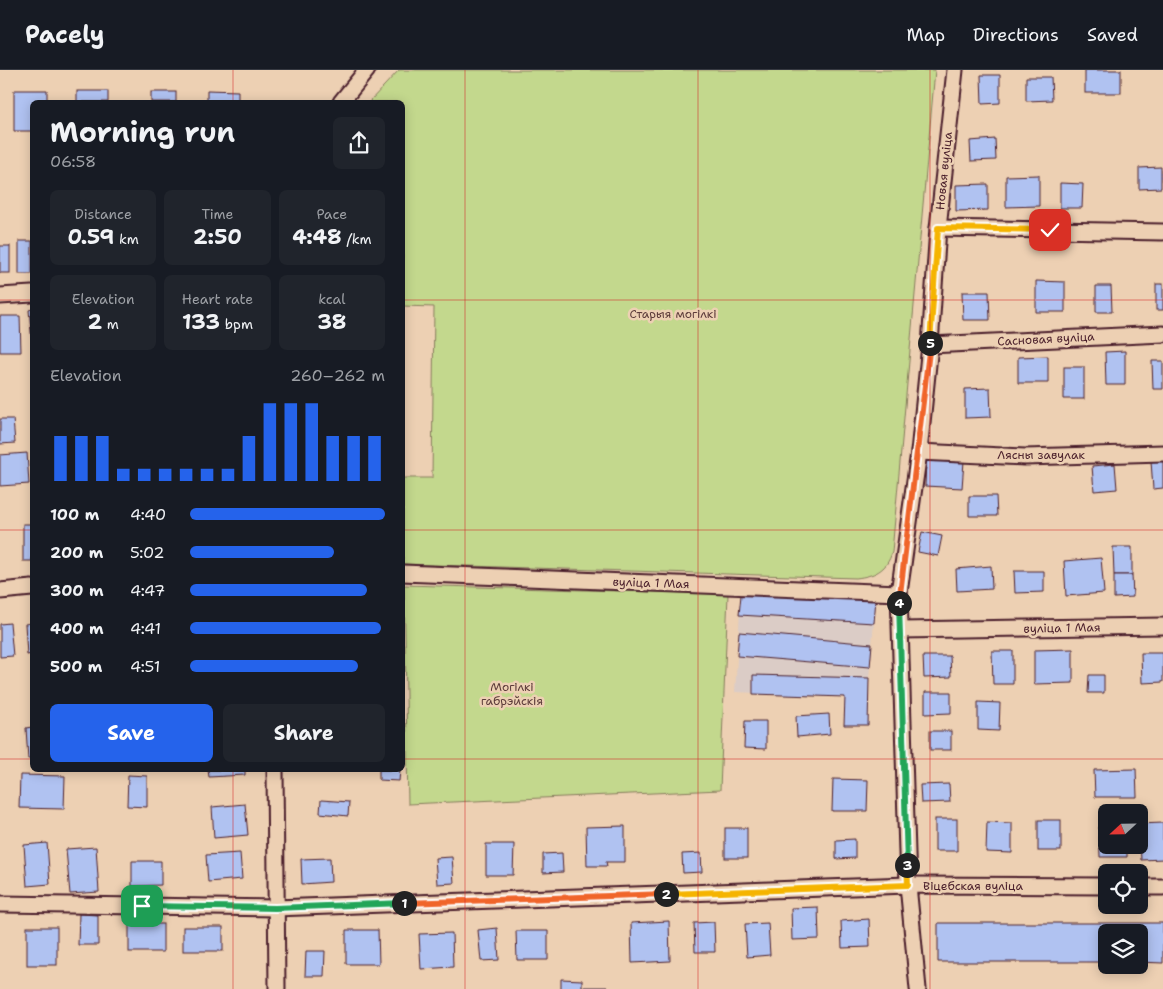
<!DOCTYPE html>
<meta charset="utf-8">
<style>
body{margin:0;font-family:"Shantell Sans",sans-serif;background:#20242c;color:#f1f3f6;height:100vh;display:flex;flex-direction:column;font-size:19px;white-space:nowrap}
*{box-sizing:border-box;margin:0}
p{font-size:16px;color:#9ea1a6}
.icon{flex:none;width:28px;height:28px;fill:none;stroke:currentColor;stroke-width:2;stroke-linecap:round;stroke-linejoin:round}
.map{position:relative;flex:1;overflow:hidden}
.drawer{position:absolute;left:30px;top:30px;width:375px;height:672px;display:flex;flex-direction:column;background:#171b24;border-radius:8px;box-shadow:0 2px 12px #0003}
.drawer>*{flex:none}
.needle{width:32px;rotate:248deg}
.tools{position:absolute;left:1098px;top:734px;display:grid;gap:10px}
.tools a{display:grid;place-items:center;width:50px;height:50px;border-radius:8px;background:#171b24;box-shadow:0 2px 12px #0003;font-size:25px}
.pin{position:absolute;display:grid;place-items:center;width:42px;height:42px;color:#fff;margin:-21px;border-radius:10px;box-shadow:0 2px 8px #0006}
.km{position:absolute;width:25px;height:25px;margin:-12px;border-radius:50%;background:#222;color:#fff;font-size:14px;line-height:25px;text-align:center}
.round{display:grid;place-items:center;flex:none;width:52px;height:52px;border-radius:8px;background:#20242c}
.head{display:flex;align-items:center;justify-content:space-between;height:85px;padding:0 20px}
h1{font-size:28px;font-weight:700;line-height:38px}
.stats{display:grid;grid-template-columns:repeat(3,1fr);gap:8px;height:85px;padding:5px 20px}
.stats div{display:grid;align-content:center;border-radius:8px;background:#20242c;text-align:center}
.stats b{font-size:21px;font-weight:700}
.stats small{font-size:14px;font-weight:400}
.stats p{font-size:14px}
.chart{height:140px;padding:10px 20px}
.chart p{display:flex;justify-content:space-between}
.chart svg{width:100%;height:90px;margin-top:5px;stroke:#2563eb;stroke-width:6}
.cta{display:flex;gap:10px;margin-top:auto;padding:10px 20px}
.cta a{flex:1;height:58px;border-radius:8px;background:#2563eb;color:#fff;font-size:20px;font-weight:700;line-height:58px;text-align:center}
.cta a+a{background:#20242c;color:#f1f3f6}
ul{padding:0 20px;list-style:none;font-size:16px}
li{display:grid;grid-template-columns:80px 60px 1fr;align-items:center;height:38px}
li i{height:12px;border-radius:6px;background:#2563eb}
header{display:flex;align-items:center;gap:30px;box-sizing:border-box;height:70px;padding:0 25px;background:#171b24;border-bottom:1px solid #363941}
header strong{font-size:24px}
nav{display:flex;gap:28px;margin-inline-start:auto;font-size:18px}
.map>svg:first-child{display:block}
.built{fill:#dbccc6}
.green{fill:#c3d88d;stroke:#867c5c}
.building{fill:#b0c2f1;stroke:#4a1f2b}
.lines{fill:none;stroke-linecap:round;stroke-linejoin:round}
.street-casing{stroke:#4a1f2b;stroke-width:19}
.street{stroke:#edd0b3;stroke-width:15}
.split-1-casing{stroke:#fff;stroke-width:10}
.split-2-casing{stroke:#fff;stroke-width:10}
.split-3-casing{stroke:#fff;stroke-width:10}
.split-4-casing{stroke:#fff;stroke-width:10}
.split-5-casing{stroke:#fff;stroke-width:10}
.split-6-casing{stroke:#fff;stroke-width:10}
.split-1{stroke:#22a559;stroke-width:6}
.split-2{stroke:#f0652b;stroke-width:6}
.split-3{stroke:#f5b400;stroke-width:6}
.split-4{stroke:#22a559;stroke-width:6}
.split-5{stroke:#f0652b;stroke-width:6}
.split-6{stroke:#f5b400;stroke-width:6}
.grid{fill:none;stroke:#d62828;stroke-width:1;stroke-opacity:0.55}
.labels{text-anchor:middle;stroke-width:5;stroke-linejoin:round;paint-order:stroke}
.street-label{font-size:12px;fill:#4a1f2b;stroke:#edd0b3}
.park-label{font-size:12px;fill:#5c3b3a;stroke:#edd0b3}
</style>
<header>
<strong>Pacely</strong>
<nav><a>Map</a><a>Directions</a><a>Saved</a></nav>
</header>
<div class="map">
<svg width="1163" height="919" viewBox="0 0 1163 919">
<rect width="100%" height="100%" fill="#edd0b3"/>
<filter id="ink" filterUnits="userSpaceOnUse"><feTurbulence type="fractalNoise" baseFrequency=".02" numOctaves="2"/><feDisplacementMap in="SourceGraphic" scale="10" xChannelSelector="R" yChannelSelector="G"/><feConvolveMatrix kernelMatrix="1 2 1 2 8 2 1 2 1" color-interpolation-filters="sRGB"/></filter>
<g filter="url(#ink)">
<polygon class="built" points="741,525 876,528 869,608 868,655 844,655 844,627 735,622"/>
<g class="green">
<path d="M399,0H935L892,482C887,501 873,506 856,508L403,494V408H432L434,237L403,236L402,32H369Z"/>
<polygon points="404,515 728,524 720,720 408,734"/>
</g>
<g class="building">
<rect x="1085" y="0" width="36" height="23"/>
<polygon points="981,5 1000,5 1000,33 982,34"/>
<polygon points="1026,7 1051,7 1052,30 1026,31"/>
<polygon points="14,20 47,20 47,32 32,32 32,61 14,61"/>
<polygon points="207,20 238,21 238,32 207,32"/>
<rect x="77" y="21" width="31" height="11"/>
<rect x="151" y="22" width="25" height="10"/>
<polygon points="995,69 996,90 971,91 970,71"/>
<polygon points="1161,97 1161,118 1139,119 1139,98"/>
<polygon points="1039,105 1039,136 1006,137 1006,106"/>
<polygon points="1060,113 1083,114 1082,138 1060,138"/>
<polygon points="988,114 988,140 956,141 956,115"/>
<rect x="19" y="171" width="13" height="33"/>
<rect x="0" y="176" width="10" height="27"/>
<polygon points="1036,211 1065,212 1065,242 1036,242"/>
<rect x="1156" y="214" width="7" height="26"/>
<polygon points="1096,216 1111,216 1112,242 1096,242"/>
<polygon points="962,222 989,222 990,250 963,250"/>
<polygon points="32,239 32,274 29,240"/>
<polygon points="0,246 20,246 21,282 0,282"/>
<polygon points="1125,281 1125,315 1106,315 1105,282"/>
<polygon points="1048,286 1048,313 1018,313 1018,287"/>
<polygon points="1152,291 1163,291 1163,319 1153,319"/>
<rect x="1064" y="297" width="20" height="32"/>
<polygon points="990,318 991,347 965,348 965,319"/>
<polygon points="0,349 13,349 15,373 0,374"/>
<polygon points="27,383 29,414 0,416 0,385"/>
<polygon points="926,389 964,391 962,418 925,416"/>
<polygon points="1163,390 1163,418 1153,419 1151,391"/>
<polygon points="1115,394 1117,419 1094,421 1092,396"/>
<polygon points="969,426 996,426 997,446 969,446"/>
<rect x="23" y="454" width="9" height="37"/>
<polygon points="922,462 942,466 938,486 918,482"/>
<polygon points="1113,477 1132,477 1132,505 1114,505"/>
<polygon points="1101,488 1104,523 1066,526 1064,491"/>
<polygon points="991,496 992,519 957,521 956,499"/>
<polygon points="1014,501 1044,501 1044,522 1015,523"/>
<polygon points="1114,505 1132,505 1133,527 1114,528"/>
<polygon points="741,525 876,528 874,553 739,545"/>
<polygon points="10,553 13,586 0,587 0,554"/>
<polygon points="32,553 32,584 27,585 25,554"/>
<polygon points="739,562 872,574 870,597 737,586"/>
<polygon points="1073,579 1073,613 1034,614 1034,580"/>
<polygon points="992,581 1013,581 1013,614 993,614"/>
<polygon points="1141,583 1163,583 1163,612 1142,613"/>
<polygon points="923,586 950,586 951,607 924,608"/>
<polygon points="753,605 869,608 868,655 844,655 845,627 753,624"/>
<polygon points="1089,605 1104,605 1104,623 1088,623"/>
<polygon points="925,622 951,622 951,643 925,644"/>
<polygon points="978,632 1000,633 999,661 978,660"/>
<polygon points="829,644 830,664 797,667 796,646"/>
<polygon points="745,651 766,651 766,679 744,678"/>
<polygon points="32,657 32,689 28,689 26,658"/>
<rect x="930" y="661" width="21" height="19"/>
<polygon points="1136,699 1137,727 1095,727 1094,700"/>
<polygon points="208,700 245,700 245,705 209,707"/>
<polygon points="379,700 400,700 399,711 379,710"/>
<polygon points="20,705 65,706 64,739 19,738"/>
<polygon points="128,705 147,706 147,737 127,736"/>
<polygon points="833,709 868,710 867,741 832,741"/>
<polygon points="949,714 950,732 921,733 920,715"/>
<polygon points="321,730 349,732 348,746 320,743"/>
<polygon points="245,734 248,765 214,768 212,737"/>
<rect x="935" y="749" width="22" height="32"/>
<rect x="1038" y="750" width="23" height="31"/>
<polygon points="987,752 1012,753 1012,783 986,782"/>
<polygon points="1163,753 1163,789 1141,790 1139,754"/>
<polygon points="625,756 625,792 606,792 607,796 587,796 586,757"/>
<polygon points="1099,757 1106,757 1106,775 1127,775 1127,787 1100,787"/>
<rect x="725" y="758" width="22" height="30"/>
<polygon points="855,769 855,788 836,789 836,770"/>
<polygon points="47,773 50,814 27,816 24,775"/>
<polygon points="486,774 514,774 513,805 486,805"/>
<polygon points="96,777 99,822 70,824 66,779"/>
<polygon points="240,783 242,809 208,812 206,785"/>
<polygon points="562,783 563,802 543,803 543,784"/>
<polygon points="701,783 702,802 683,803 682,784"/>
<polygon points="452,787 454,813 437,814 435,788"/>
<polygon points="330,788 331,812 302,814 301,789"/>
<polygon points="132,791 161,791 161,815 132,816"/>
<polygon points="818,837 819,869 792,870 791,838"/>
<polygon points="79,844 98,845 98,875 78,875"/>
<polygon points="869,849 870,877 842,878 841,851"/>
<polygon points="669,851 670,891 632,893 631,853"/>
<polygon points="714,852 715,882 695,882 694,853"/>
<polygon points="768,853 770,885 747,887 745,854"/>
<polygon points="938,853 1163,853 1163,893 1139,892 1139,862 1106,862 1106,892 938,892"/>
<rect x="129" y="854" width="34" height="28"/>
<rect x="27" y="857" width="30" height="38"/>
<rect x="183" y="857" width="40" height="24"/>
<polygon points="497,858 499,890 481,891 478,860"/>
<polygon points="346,860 378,860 379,894 346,894"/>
<polygon points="516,861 548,861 548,890 517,890"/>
<polygon points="452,863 453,897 421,899 419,864"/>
<polygon points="306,881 325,881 324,906 305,906"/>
<polygon points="561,909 582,910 582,917 607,917 607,919 561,919"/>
</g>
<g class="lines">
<g class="street-casing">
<g id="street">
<polyline points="341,32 367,0"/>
<polyline points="938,158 1163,162"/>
<polyline points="0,226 32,224"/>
<polyline points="930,275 1163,264"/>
<polyline points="919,382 1025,387 1163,383"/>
<polyline points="402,503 899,523"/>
<polyline points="0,521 32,518"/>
<polyline points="901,560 1163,556"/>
<polyline points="275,700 277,919"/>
<polyline points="1139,817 1163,817"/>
<polyline points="0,834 275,838 908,815 1106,816"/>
<polyline points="918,919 908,815 899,523 919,382 930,275 938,158 955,0"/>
</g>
</g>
<use href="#street" class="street"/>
</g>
</g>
<g class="lines" filter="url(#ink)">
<g class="split-1-casing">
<polyline id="split-1" points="142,836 275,838 404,833"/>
</g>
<g class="split-2-casing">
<polyline id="split-2" points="404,833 666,824"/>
</g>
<g class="split-3-casing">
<polyline id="split-3" points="666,824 908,815 907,795"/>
</g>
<g class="split-4-casing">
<polyline id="split-4" points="899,533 907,795"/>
</g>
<g class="split-5-casing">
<polyline id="split-5" points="899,533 930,273"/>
</g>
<g class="split-6-casing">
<polyline id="split-6" points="930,273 938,158 1050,160"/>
</g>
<use href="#split-1" class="split-1"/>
<use href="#split-2" class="split-2"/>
<use href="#split-3" class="split-3"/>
<use href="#split-4" class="split-4"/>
<use href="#split-5" class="split-5"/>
<use href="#split-6" class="split-6"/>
</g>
<path class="grid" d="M233,0V32M465,0V919M698,0V919M930,0V919M0,230H32M402,230H1163M0,460H32M402,460H1163M0,689H32M402,689H1163M233,700V919"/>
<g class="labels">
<g class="street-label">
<text transform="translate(944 101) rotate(-84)" y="4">Новая вуліца</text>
<text transform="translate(1046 269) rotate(-3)" y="4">Сасновая вуліца</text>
<text x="1041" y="389">Лясны завулак</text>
<text transform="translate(651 513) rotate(2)" y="4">вуліца 1 Мая</text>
<text transform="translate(1062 558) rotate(-1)" y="4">вуліца 1 Мая</text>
<text x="973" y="820">Віцебская вуліца</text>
</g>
<g class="park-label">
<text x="673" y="248">Старыя могілкі</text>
<text x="512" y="621">Могілкі<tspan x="512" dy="14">габрэйскія</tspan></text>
</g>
</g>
</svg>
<div class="tools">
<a><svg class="needle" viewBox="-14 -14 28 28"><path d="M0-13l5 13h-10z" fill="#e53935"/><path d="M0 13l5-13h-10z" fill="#9ea1a6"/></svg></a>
<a><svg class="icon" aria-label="locate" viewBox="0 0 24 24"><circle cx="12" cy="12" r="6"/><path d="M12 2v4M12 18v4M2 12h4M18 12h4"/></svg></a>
<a><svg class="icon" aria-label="layers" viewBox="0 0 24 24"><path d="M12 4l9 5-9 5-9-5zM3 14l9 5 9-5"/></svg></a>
</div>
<div class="pin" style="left:142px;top:836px;background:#1e9e55"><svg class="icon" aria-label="arrive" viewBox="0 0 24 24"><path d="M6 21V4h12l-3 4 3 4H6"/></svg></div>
<div class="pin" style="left:1050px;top:160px;background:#d93025"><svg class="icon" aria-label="check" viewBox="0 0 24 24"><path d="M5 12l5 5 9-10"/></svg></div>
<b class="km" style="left:404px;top:833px">1</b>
<b class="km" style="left:666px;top:824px">2</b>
<b class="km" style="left:907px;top:795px">3</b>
<b class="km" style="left:899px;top:533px">4</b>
<b class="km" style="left:930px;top:273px">5</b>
<section class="drawer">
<div class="head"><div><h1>Morning run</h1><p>06:58</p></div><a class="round"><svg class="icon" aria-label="share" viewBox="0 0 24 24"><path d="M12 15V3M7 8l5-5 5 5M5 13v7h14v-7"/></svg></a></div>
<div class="stats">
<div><p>Distance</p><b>0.59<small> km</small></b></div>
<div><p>Time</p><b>2:50</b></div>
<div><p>Pace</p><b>4:48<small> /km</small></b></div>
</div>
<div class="stats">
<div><p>Elevation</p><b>2<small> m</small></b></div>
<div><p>Heart rate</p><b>133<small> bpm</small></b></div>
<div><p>kcal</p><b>38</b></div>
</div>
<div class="chart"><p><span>Elevation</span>260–262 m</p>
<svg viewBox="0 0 160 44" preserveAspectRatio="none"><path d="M5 44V22M15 44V22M25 44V22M35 44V38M45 44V38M55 44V38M65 44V38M75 44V38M85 44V38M95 44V22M105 44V6M115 44V6M125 44V6M135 44V22M145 44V22M155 44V22"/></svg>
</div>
<ul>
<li><b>100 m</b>4:40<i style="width:100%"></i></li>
<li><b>200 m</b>5:02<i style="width:74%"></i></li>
<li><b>300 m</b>4:47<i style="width:91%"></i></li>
<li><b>400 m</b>4:41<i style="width:98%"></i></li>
<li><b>500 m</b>4:51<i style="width:86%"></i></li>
</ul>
<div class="cta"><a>Save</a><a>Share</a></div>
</section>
</div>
